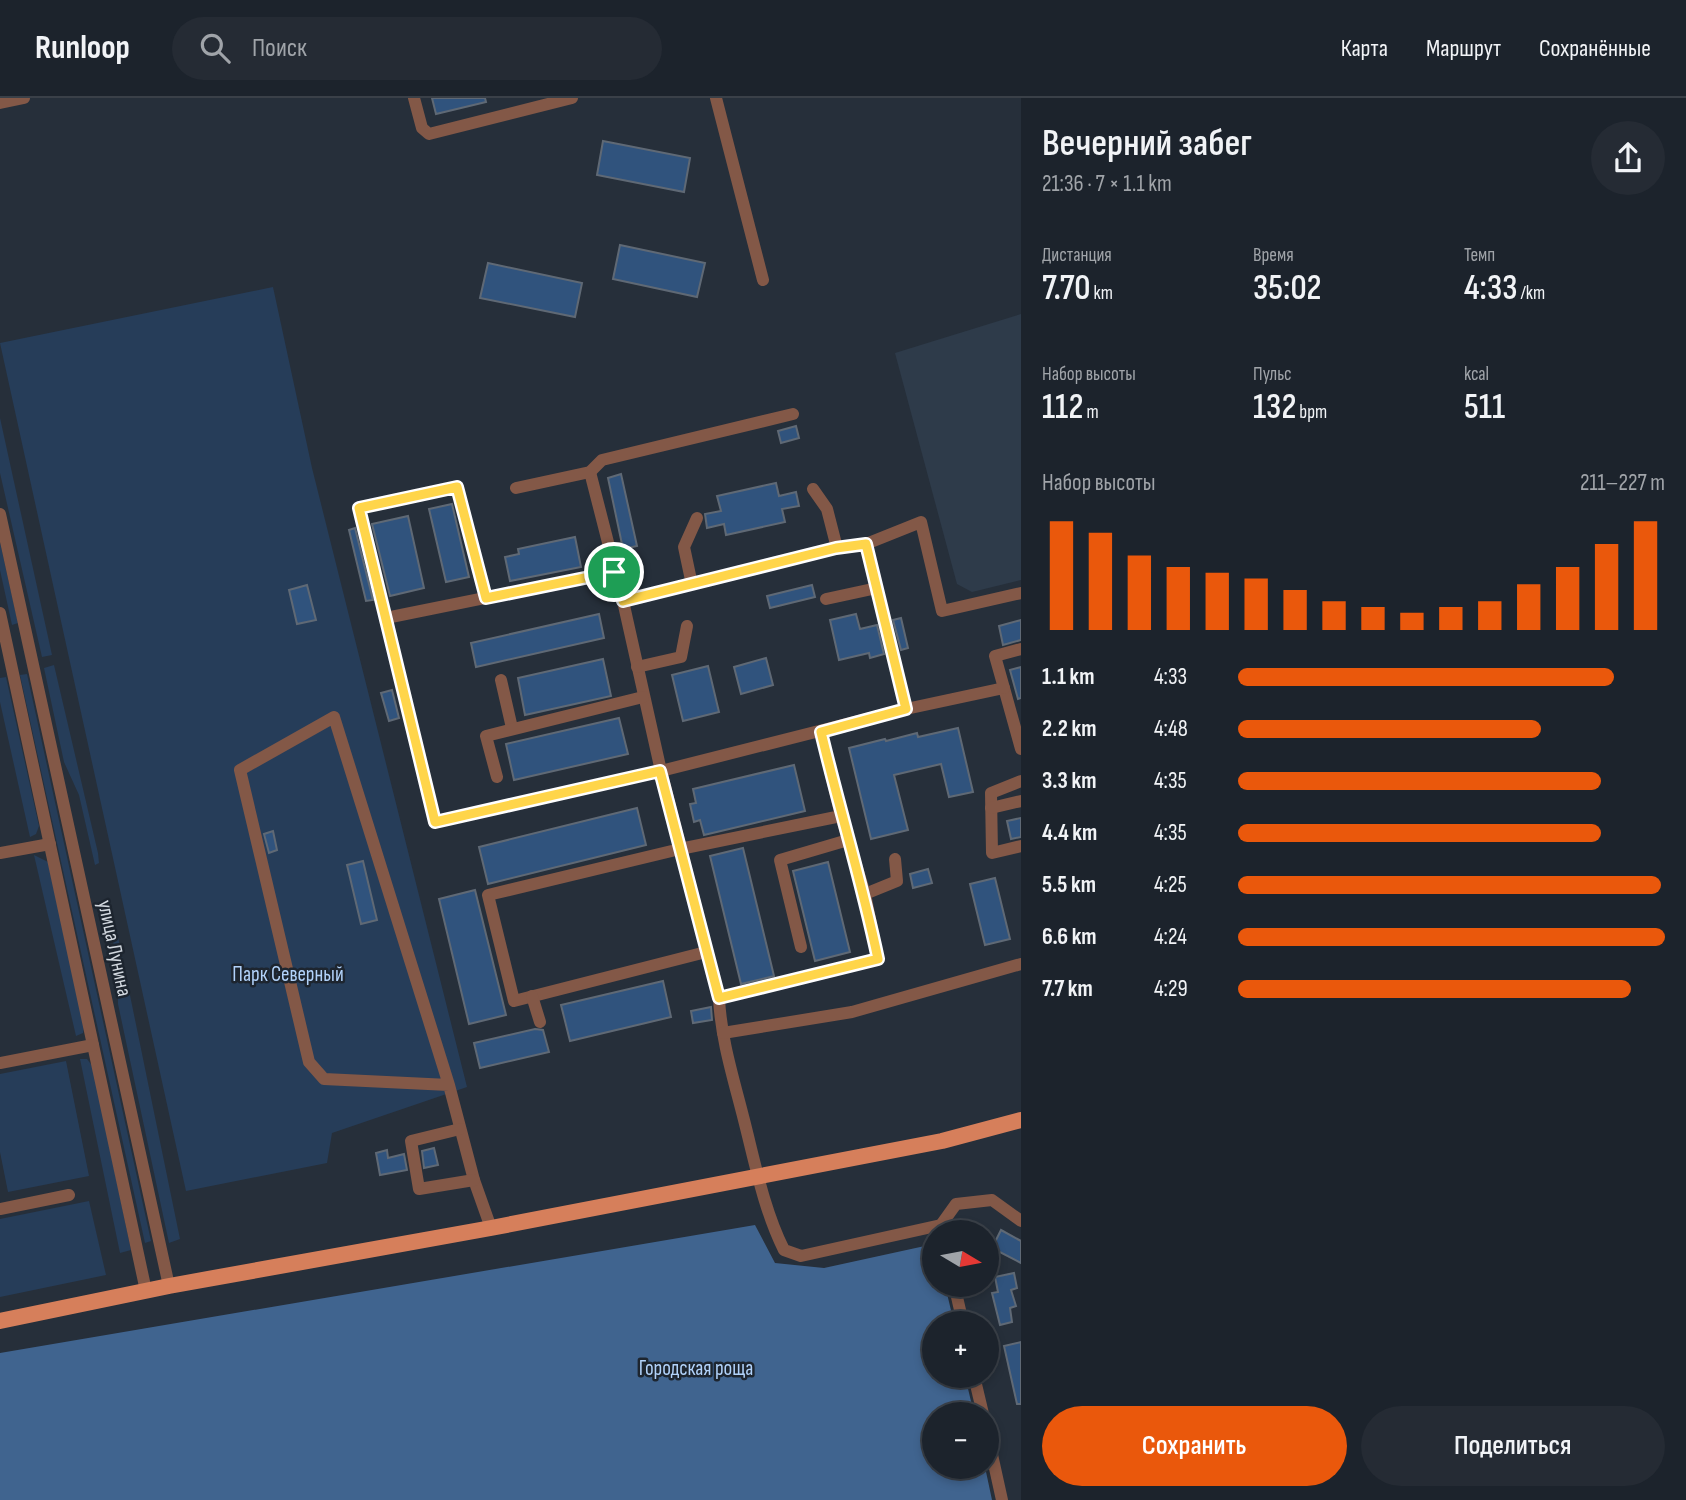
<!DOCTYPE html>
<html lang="ru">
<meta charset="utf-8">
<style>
body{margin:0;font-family:"Sofia Sans Condensed",sans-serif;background:#252b34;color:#f1f3f6;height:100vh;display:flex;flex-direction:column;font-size:26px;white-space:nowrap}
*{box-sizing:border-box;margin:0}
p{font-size:23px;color:#a0a4a9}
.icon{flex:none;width:38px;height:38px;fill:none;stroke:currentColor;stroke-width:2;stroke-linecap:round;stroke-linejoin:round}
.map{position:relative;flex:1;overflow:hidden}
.details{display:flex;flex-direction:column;background:#1c232c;width:665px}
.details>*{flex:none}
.needle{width:46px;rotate:100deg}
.controls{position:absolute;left:922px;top:1122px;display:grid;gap:14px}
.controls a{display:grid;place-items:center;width:77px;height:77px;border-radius:50%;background:#1c232c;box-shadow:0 4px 10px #0003,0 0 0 2px #3a4048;font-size:35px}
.pin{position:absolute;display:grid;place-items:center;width:60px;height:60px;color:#fff;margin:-30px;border:4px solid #fff;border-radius:50%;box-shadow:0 2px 7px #0007}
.round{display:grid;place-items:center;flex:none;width:74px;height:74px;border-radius:37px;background:#252b34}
.head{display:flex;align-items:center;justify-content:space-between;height:119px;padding:0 21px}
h1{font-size:38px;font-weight:600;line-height:52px}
.stats{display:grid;grid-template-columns:repeat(3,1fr);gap:10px;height:119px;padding:7px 21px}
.stats div{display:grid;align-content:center}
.stats b{font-size:35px;font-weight:600}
.stats small{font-size:19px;font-weight:400}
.stats p{font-size:19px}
.chart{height:196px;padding:14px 21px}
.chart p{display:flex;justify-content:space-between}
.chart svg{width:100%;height:126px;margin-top:7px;stroke:#ea580c;stroke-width:6}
.primary-button{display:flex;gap:14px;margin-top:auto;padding:14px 21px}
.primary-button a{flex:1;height:80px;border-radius:42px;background:#ea580c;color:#fff;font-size:28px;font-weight:600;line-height:80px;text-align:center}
.primary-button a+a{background:#252b34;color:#f1f3f6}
ul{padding:0 21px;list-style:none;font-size:23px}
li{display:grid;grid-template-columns:112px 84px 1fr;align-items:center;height:52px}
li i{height:18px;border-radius:9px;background:#ea580c}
header{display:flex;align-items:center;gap:42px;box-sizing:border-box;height:98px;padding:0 35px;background:#1c232c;border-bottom:2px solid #3a4048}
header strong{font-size:33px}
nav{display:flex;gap:38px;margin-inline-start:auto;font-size:24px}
.search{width:490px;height:63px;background:#252b34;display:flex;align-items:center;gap:18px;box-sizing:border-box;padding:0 24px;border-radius:38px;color:#a0a4a9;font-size:26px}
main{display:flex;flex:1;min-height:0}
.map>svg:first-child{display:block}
.built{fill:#2e3b4a}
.green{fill:#263d59}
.forest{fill:#40648f}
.building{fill:#30537d;stroke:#5f6975;stroke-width:2}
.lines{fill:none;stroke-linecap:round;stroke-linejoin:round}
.minor{stroke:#835847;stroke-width:12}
.major{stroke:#d67f5b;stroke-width:16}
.route-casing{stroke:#fff;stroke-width:14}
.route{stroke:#ffd54a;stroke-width:9}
.labels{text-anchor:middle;stroke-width:5;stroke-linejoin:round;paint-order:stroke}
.street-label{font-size:21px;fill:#d2d8df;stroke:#1d252f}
.park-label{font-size:21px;fill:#b1d2fa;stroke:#1d252f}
</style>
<header>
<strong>Runloop</strong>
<div class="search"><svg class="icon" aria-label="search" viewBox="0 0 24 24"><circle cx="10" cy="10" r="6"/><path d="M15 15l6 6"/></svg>Поиск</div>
<nav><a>Карта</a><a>Маршрут</a><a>Сохранённые</a></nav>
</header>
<main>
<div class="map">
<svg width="1021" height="1402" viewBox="0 0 1021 1402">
<rect width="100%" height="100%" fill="#262f3a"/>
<polygon class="built" points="1021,216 1021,482 972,494 957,486 895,255"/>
<g class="green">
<polygon points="273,189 312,370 467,989 332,1035 327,1065 186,1093 0,245"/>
<polygon points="0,320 52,557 42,559 0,375"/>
<polygon points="0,444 18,525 12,527 0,472"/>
<polygon points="54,567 98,755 99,765 95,767 79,697 64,664 44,570"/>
<polygon points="27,576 151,1143 145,1145 20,577"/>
<polygon points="6,579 39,728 36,736 30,739 0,604 0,580"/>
<polygon points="34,757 48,764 84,929 83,935 76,938"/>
<polygon points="112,819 116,829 180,1141 169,1145 118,906 118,867 108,820"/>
<polygon points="80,961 87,961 93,969 131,1152 120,1155"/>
<polygon points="66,963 89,1078 8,1094 0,1054 0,976"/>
<polygon points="89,1103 106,1177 0,1199 0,1121"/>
</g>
<polygon class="forest" points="755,1127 775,1165 824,1170 934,1146 934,1186 945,1187 954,1225 934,1225 934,1278 965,1278 974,1316 934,1316 934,1368 985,1369 992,1402 0,1402 0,1255"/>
<g class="building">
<polygon points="432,0 485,0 486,4 436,16"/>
<polygon points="603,43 690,60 684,94 597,77"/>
<polygon points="620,147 705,165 697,199 613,181"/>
<polygon points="488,165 582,185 575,219 480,200"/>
<polygon points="796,328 799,340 781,345 778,333"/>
<polygon points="621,376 637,448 623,451 608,380"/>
<polygon points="776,385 779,398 796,394 799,408 782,411 785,424 726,437 724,426 707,430 705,416 721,413 717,398"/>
<polygon points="452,406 469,479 446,484 429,411"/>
<polygon points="408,418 424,490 390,498 372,426"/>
<polygon points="355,430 373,502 366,503 349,432"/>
<polygon points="575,439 581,469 510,483 505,459 519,456 518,451"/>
<polygon points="307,487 316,522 297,526 289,492"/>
<polygon points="812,487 815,499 770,510 767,498"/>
<polygon points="599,516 604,540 476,569 471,545"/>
<polygon points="856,516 860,531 877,527 884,556 870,560 869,555 839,562 830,522"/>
<polygon points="901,520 908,550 901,552 893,522"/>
<polygon points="1021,522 1021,542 1003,547 999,528"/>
<polygon points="766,560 773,587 741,596 734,569"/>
<polygon points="603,561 611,598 525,617 518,580"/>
<polygon points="708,568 719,614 683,623 672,577"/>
<polygon points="1021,569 1021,600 1018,601 1010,572"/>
<polygon points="392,592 399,620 389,623 381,595"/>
<polygon points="619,620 628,656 514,682 506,646"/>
<polygon points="958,630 973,694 949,699 941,666 894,677 908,732 871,741 849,650 885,641 886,643 917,635 918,639"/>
<polygon points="794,667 805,713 704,737 700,722 694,724 690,706 696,705 693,691"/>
<polygon points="637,710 646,747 488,786 479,749"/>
<polygon points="1021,720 1021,739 1011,741 1007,723"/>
<polygon points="273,733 277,752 269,755 264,736"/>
<polygon points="743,750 774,878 741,886 710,758"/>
<polygon points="363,763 377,822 361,826 347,767"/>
<polygon points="828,764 850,854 815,863 793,773"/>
<polygon points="928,771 932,785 913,790 910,776"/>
<polygon points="995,780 1010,841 985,847 970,786"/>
<polygon points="475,792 506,917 469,926 439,801"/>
<polygon points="663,883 671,919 570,943 561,907"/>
<polygon points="711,909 712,922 693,925 691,913"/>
<polygon points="535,931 543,932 549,954 480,970 474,945"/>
<polygon points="434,1050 438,1067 424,1070 422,1053"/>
<polygon points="387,1052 388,1060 404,1056 407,1072 380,1077 376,1055"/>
<polygon points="1001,1132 1021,1143 1021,1165 992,1150"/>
<polygon points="1014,1175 1017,1190 1011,1192 1016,1208 1010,1210 1012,1224 1000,1227 992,1195 998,1194 995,1179"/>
<polygon points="1021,1244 1021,1306 1017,1306 1004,1248"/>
</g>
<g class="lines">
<g class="minor">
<polyline points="414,0 422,30 429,36 572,0"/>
<polyline points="716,0 763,182"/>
<polyline points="0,5 24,0"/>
<path d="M590,374L623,503L661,673L719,900C721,942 734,982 744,1022C755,1065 764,1112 784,1152L801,1158L941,1127"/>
<polyline points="516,390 590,374 602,362 793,316"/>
<polyline points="813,391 827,411 837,450"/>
<polyline points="0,416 169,1188"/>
<polyline points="866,446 921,424 942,513 1021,495"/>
<polyline points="614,474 386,520 435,724 661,673 906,611 1004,590 1021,651"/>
<polyline points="691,482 684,449 697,420"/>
<polyline points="826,501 877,490"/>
<polyline points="623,503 837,450 866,446 906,611"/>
<polyline points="0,515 146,1193"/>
<polyline points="386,520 359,410 457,389 486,500"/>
<polyline points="637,569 681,559 687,528"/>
<polyline points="501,582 512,630"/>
<polyline points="1004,590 995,558 1021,551"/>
<polyline points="497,679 486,638 643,599"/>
<polyline points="1021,683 991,695 992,755 1021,748"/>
<polyline points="991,710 1021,703"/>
<polyline points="0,755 50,746"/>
<polyline points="865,796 897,783 895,761"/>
<polyline points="801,849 780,762 848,742"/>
<polyline points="706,854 514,903 488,797 680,751 841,718"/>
<polyline points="532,898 540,924"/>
<polyline points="719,900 878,861 865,796 841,718 821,634"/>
<polyline points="723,935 852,914 1021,866"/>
<polyline points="0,965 93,947"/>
<polyline points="449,987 324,981 309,964 240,672 334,619 449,987 474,1082 491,1130"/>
<polyline points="460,1031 411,1043 419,1091 474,1082"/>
<polyline points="0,1111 69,1097"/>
<polyline points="941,1127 956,1106 992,1102 1021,1123"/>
<polyline points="954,1186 963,1225"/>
<polyline points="974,1278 983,1316"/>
<polyline points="987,1334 1002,1402"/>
</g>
<polyline class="major" points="0,1223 169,1188 491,1130 942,1043 1021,1022"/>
</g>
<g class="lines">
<g class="route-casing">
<path id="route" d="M457,389L486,500L614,474L623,503L836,450L866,446L906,611L821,634C839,710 862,784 878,861L719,900L660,673L435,724L359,410Z"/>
</g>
<use href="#route" class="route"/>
</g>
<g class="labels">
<g class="street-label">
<text transform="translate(115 850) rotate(78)" y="7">улица Лунина</text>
</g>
<g class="park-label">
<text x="288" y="883">Парк Северный</text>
<text x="696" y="1277">Городская роща</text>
</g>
</g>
</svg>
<div class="controls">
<a><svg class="needle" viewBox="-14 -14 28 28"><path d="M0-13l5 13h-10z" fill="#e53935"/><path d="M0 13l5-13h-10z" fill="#a0a4a9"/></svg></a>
<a>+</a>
<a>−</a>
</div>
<div class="pin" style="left:614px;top:474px;background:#1e9e55"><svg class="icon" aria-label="arrive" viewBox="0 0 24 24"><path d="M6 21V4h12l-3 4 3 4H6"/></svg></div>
</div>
<section class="details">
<div class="head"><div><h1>Вечерний забег</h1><p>21:36 · 7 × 1.1 km</p></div><a class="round"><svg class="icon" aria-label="share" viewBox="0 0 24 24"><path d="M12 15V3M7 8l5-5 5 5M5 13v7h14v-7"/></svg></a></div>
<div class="stats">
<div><p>Дистанция</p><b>7.70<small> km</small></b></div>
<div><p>Время</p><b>35:02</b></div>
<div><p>Темп</p><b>4:33<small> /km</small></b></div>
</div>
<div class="stats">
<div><p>Набор высоты</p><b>112<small> m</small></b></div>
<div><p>Пульс</p><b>132<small> bpm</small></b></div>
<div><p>kcal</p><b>511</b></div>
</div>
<div class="chart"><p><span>Набор высоты</span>211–227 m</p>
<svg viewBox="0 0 160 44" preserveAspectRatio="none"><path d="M5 44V6M15 44V10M25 44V18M35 44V22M45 44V24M55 44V26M65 44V30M75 44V34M85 44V36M95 44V38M105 44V36M115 44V34M125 44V28M135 44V22M145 44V14M155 44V6"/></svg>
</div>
<ul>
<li><b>1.1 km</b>4:33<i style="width:88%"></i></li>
<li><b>2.2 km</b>4:48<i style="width:71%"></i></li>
<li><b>3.3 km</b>4:35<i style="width:85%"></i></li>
<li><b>4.4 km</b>4:35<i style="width:85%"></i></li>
<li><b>5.5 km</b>4:25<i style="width:99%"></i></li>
<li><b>6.6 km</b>4:24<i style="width:100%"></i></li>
<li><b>7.7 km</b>4:29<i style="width:92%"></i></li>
</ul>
<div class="primary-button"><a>Сохранить</a><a>Поделиться</a></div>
</section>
</main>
